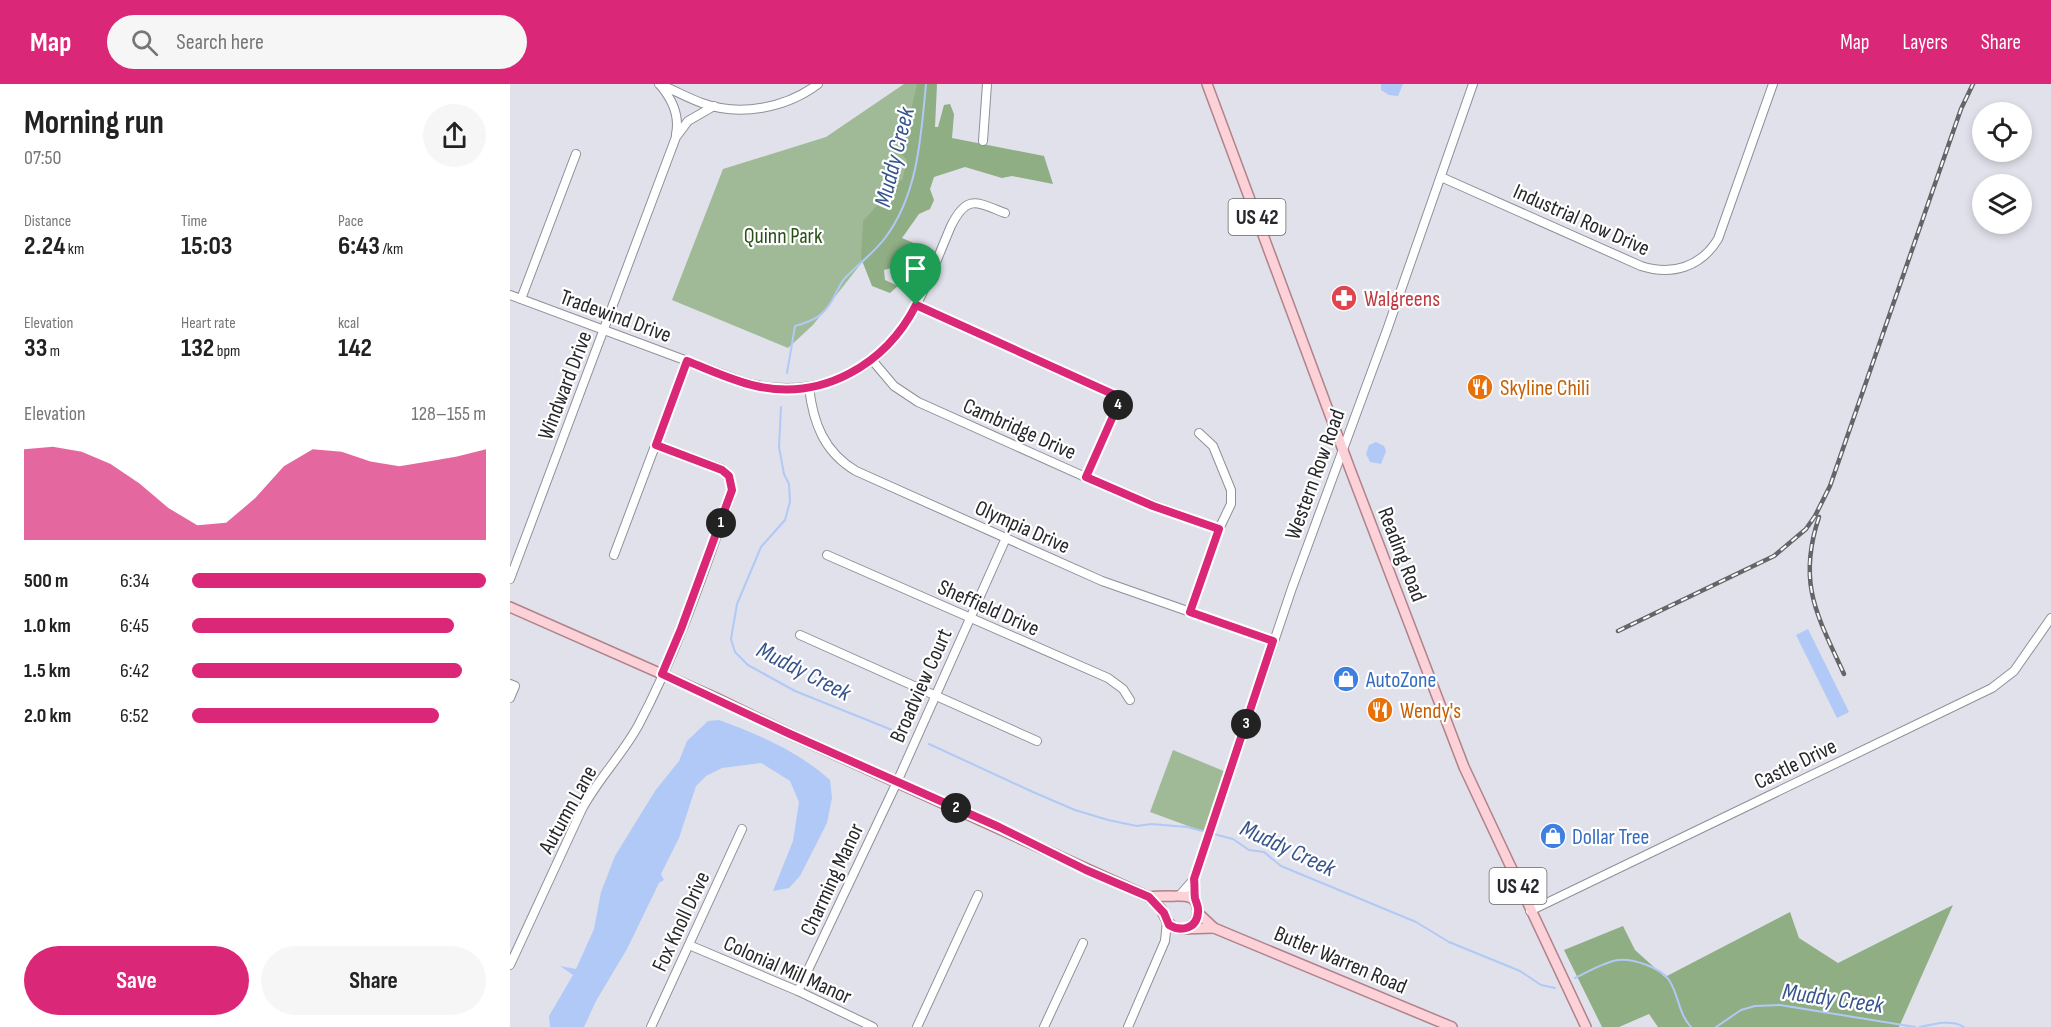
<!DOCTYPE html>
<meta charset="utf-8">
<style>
body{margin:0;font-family:"Sofia Sans Condensed",sans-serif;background:#f6f6f6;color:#222;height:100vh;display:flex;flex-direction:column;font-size:22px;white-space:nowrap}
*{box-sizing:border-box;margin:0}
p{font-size:20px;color:#767676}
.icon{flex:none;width:33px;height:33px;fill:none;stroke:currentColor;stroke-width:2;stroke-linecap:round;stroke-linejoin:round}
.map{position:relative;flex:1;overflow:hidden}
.drawer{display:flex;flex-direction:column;background:#fff;width:510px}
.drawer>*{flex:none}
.buttons{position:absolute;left:1462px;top:18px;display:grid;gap:12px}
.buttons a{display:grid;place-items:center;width:60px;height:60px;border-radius:50%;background:#fff;box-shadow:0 3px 9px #0003;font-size:30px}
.pin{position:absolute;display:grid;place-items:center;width:51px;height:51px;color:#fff;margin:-62px -26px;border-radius:50% 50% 50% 0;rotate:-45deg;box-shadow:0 0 6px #0007}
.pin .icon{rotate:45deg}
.km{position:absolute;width:30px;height:30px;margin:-15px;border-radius:50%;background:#222;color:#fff;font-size:16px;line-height:30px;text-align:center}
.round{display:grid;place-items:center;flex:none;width:63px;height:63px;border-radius:32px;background:#f6f6f6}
.head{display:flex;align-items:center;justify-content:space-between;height:102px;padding:0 24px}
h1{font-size:33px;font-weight:700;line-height:45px}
.figures{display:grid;grid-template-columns:repeat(3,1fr);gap:9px;height:102px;padding:6px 24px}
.figures div{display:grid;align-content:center}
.figures b{font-size:26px;font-weight:700}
.figures small{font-size:16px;font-weight:400}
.figures p{font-size:16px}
.chart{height:168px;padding:12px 24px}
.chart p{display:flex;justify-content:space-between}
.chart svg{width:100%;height:108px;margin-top:6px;fill:#db2777;opacity:.7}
.button{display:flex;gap:12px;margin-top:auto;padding:12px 24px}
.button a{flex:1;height:69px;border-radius:36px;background:#db2777;color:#fff;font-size:24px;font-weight:700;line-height:69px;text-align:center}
.button a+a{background:#f6f6f6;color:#222}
ul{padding:0 24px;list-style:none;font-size:20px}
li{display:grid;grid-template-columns:96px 72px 1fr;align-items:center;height:45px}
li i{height:15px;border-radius:8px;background:#db2777}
header{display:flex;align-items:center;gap:36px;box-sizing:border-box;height:84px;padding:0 30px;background:#db2777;color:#fff}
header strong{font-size:28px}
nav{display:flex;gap:33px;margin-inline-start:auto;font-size:21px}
.search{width:420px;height:54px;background:#f6f6f6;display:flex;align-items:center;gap:15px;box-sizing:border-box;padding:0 21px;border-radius:33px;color:#767676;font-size:22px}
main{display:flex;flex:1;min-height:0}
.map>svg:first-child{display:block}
.green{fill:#a0ba97}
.forest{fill:#8fae84}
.water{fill:#b1c9f6}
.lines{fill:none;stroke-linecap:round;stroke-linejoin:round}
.stream{stroke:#b1c9f6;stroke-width:2}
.minor-casing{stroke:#8f9098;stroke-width:10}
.major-casing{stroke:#b0828a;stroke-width:12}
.minor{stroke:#fff;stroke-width:8}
.major{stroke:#fcd1d7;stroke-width:9}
.rail-casing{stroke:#646469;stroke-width:4.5}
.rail{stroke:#fff;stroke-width:2;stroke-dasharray:7;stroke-linecap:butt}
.route-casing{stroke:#fff;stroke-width:12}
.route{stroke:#db2777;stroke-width:8}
.labels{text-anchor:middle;stroke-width:4.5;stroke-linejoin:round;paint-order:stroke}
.shield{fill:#fff;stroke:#68686b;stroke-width:1.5}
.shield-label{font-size:21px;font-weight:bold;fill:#28282c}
.street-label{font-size:22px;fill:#28282c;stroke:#fff}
.park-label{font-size:22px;fill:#295117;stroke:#fff}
.health-label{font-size:22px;fill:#be3a42;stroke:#fff;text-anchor:start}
.food-label{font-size:22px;fill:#c56008;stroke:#fff;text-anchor:start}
.shop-label{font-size:22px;fill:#366cbe;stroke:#fff;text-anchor:start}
.water-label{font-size:24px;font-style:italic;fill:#37548c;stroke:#fff}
</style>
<header>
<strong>Map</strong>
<div class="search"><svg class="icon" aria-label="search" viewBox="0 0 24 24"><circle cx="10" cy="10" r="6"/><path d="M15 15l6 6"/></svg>Search here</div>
<nav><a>Map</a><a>Layers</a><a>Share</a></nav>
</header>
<main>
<section class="drawer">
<div class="head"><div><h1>Morning run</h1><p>07:50</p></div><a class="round"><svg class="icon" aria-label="share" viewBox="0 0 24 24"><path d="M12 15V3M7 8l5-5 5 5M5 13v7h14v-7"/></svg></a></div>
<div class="figures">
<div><p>Distance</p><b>2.24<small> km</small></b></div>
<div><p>Time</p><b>15:03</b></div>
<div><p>Pace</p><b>6:43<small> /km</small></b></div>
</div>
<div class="figures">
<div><p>Elevation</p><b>33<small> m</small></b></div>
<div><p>Heart rate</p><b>132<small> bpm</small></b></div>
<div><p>kcal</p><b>142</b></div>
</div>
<div class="chart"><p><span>Elevation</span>128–155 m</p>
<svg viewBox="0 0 160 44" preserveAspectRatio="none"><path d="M0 44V7L10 6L20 8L30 13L40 21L50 31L60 38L70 37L80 27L90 14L100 7L110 8L120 12L130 14L140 12L150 10L160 7V44z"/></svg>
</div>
<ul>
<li><b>500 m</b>6:34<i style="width:100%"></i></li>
<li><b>1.0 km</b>6:45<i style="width:89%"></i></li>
<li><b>1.5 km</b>6:42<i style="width:92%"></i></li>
<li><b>2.0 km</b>6:52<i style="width:84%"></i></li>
</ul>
<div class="button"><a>Save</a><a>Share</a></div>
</section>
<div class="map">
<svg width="1541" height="943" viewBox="0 0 1541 943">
<rect width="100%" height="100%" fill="#e0e1ea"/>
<g class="green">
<polygon points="394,0 420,0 418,51 367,159 303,241 278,264 162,216 213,85 316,53"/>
<polygon points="663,666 716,688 700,750 640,728"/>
</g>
<g class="forest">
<polygon points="407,0 427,0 425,43 428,43 434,21 440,20 444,30 442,54 534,72 543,100 502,92 492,94 455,83 424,93 420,105 424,116 420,125 409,130 392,154 415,164 423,175 415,178 394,169 386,183 374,186 375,196 388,202 380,209 362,202 351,174 353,137 371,117 379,91 392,97 397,76 391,70"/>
<polygon points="1443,821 1389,943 1148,943 1139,930 1109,943 1092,943 1054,866 1113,842 1125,866 1155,893 1280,828 1289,854 1328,879"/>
</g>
<g class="water">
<polygon points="871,0 893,0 888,12 879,11 871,6"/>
<polygon points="866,358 874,362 876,367 871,380 860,378 856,370 859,361"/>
<polygon points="1298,545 1339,628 1327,634 1286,551"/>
<path d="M209,636C248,650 289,668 320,696L322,714L317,739L290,792L279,804L263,807L283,757L289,718L280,697L251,679L212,684L196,692L186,702L169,754L151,790L154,796L149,799L117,865L86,917L74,943H40L39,932L63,891L50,882L66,885L84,845L91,808L105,772L145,707L169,677L177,657L198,637Z"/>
</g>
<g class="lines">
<g class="stream">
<path d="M277,289L285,242C307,236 316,230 326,209C329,204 331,198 335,194C348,180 364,169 375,154C408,111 411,52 416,0"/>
<polyline points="271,323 269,363 274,390 279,400 280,418 275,436 251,463 227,520 221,555 225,568 238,581 285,607 392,650"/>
<polyline points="419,660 523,708 565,726 598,736 627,742 641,740 677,743 723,755 739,766 754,768 771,782 906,838 939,858 1010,887 1031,901 1045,904"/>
<path d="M1065,894C1078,888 1094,878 1108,876C1123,874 1151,884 1159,896C1169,911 1168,929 1181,943"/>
<polyline points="1206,943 1231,926 1245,922 1270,921 1405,943"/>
<path d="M1410,943C1424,940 1441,935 1454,943"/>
</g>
<g class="minor-casing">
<g id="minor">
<path d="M149,0C164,6 178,14 192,19C230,33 276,24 308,0"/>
<path d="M150,1C162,15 170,31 166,50"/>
<polyline points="473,57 477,0"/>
<path d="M931,93L1131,182C1162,192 1191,183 1208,155L1263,0"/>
<path d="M0,211L231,297C289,315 355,298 391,246C413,215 426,177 441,142C457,110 466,118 495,129"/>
<polyline points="11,215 66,70"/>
<polyline points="406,221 607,312 609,317 608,321 576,393"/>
<polyline points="362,276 384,302 408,318 611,409 709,445 680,528"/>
<path d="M299,303C303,339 314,368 346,387L592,497L763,557"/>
<polyline points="689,349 703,362 721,406 721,420 709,445"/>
<polyline points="104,471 177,277"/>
<polyline points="317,471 598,594 613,605 620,616"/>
<polyline points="0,495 166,53 178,37 204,22"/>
<polyline points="290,551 527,657"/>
<polyline points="0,600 5,602 0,614"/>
<polyline points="684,795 685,817"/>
<polyline points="670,811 684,795 782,504 877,246 963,0"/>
<polyline points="1020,827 1482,604 1504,587 1541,534"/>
<polyline points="179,861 288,907 363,943"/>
<path d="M0,881L72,725C88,695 112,671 128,642C167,569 194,488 221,411V397L212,385L146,361"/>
<polyline points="288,907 387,698 496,454"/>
<polyline points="141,943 232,745"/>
<polyline points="407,943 468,811"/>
<polyline points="534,943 573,859"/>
<polyline points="618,943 655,857 657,837"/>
</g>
</g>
<g class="major-casing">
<g id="major">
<polyline points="697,0 840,385 954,683 1076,943"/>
<polyline points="0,523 206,614 280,650 639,813 651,825 657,837 663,843 671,845 704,844"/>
<path d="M639,813C646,812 652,812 659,812C671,813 687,808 688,827C688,834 685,839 680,843"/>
<polyline points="688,829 704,844 942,943"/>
</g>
</g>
<use href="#minor" class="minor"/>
<use href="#major" class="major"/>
<g class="rail-casing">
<g id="rail">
<path d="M1309,433C1287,499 1307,531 1334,590"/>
<polyline points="1108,547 1264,472 1296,445 1305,432 1320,402 1451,25 1463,0"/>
</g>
</g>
<use href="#rail" class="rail"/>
</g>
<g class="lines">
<g class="route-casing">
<path id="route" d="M406,221L607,312L609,316L608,321L576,393L643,422L709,445L680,528L763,557L684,795C685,801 684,808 685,814C686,819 689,823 688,828C687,845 671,848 659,841L654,829L639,813L576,786L489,743L280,650L152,590L171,545L222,406L219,392L212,386L146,361L177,277C200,286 223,297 246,302C313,317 376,280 406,221Z"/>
</g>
<use href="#route" class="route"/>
</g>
<defs>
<g id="pharmacy-disc" transform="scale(1.35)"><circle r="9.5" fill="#e0444e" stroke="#fff"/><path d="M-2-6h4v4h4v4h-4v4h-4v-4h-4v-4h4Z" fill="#fff"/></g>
<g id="restaurant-disc" transform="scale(1.35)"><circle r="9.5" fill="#e8710a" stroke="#fff"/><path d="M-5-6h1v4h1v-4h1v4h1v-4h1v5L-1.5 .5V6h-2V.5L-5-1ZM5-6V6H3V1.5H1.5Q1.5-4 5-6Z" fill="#fff"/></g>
<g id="shop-disc" transform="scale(1.35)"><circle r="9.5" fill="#3f7fe0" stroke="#fff"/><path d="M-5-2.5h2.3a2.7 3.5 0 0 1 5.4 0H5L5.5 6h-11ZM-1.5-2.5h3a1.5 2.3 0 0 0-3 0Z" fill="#fff"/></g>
</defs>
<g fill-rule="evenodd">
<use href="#pharmacy-disc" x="834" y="214"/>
<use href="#restaurant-disc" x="970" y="303"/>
<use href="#shop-disc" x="836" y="595"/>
<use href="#restaurant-disc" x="870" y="626"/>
<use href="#shop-disc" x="1043" y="752"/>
</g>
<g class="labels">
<g class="shield">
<rect x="718.5" y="115" width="57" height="36" rx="4.5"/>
<rect x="979.5" y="784" width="57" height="36" rx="4.5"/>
</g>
<g class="shield-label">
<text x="747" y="140">US 42</text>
<text x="1008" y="809">US 42</text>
</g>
<g class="street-label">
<text transform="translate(1072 135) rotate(24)" y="8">Industrial Row Drive</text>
<text transform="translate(106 231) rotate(20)" y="8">Tradewind Drive</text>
<text transform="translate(54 301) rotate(-69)" y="8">Windward Drive</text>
<text transform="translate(510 344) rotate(24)" y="8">Cambridge Drive</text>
<text transform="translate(804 390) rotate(-70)" y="8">Western Row Road</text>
<text transform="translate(513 442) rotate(24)" y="8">Olympia Drive</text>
<text transform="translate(893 470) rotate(69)" y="8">Reading Road</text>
<text transform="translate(479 523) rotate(24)" y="8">Sheffield Drive</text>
<text transform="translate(410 601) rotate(-66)" y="8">Broadview Court</text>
<text transform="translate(1285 679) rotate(-26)" y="8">Castle Drive</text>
<text transform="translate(57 725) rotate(-61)" y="8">Autumn Lane</text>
<text transform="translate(321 795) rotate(-65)" y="8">Charming Manor</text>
<text transform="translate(170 837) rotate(-65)" y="8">Fox Knoll Drive</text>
<text transform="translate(831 875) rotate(23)" y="8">Butler Warren Road</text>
<text transform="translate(278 885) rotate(24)" y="8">Colonial Mill Manor</text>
</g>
<g class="park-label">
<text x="273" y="159">Quinn Park</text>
</g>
<g class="health-label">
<text x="854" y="222">Walgreens</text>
</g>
<g class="food-label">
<text x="990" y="311">Skyline Chili</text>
<text x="890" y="634">Wendy's</text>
</g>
<g class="shop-label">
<text x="856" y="603">AutoZone</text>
<text x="1062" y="760">Dollar Tree</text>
</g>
<g class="water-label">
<text transform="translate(384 73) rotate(-76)" y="8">Muddy Creek</text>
<text transform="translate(294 587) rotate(27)" y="8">Muddy Creek</text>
<text transform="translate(778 764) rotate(25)" y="8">Muddy Creek</text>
<text transform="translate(1323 914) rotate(8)" y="8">Muddy Creek</text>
</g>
</g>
</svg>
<div class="buttons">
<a><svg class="icon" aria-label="locate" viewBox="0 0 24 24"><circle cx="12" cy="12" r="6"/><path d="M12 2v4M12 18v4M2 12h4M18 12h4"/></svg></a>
<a><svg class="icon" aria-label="layers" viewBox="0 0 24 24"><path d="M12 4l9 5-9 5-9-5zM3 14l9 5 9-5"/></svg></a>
</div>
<div class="pin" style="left:406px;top:221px;background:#1e9e55"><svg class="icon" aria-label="arrive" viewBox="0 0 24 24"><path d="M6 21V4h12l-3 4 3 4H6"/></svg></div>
<b class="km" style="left:211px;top:439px">1</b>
<b class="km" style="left:446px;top:724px">2</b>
<b class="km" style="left:736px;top:640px">3</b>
<b class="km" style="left:608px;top:321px">4</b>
</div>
</main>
